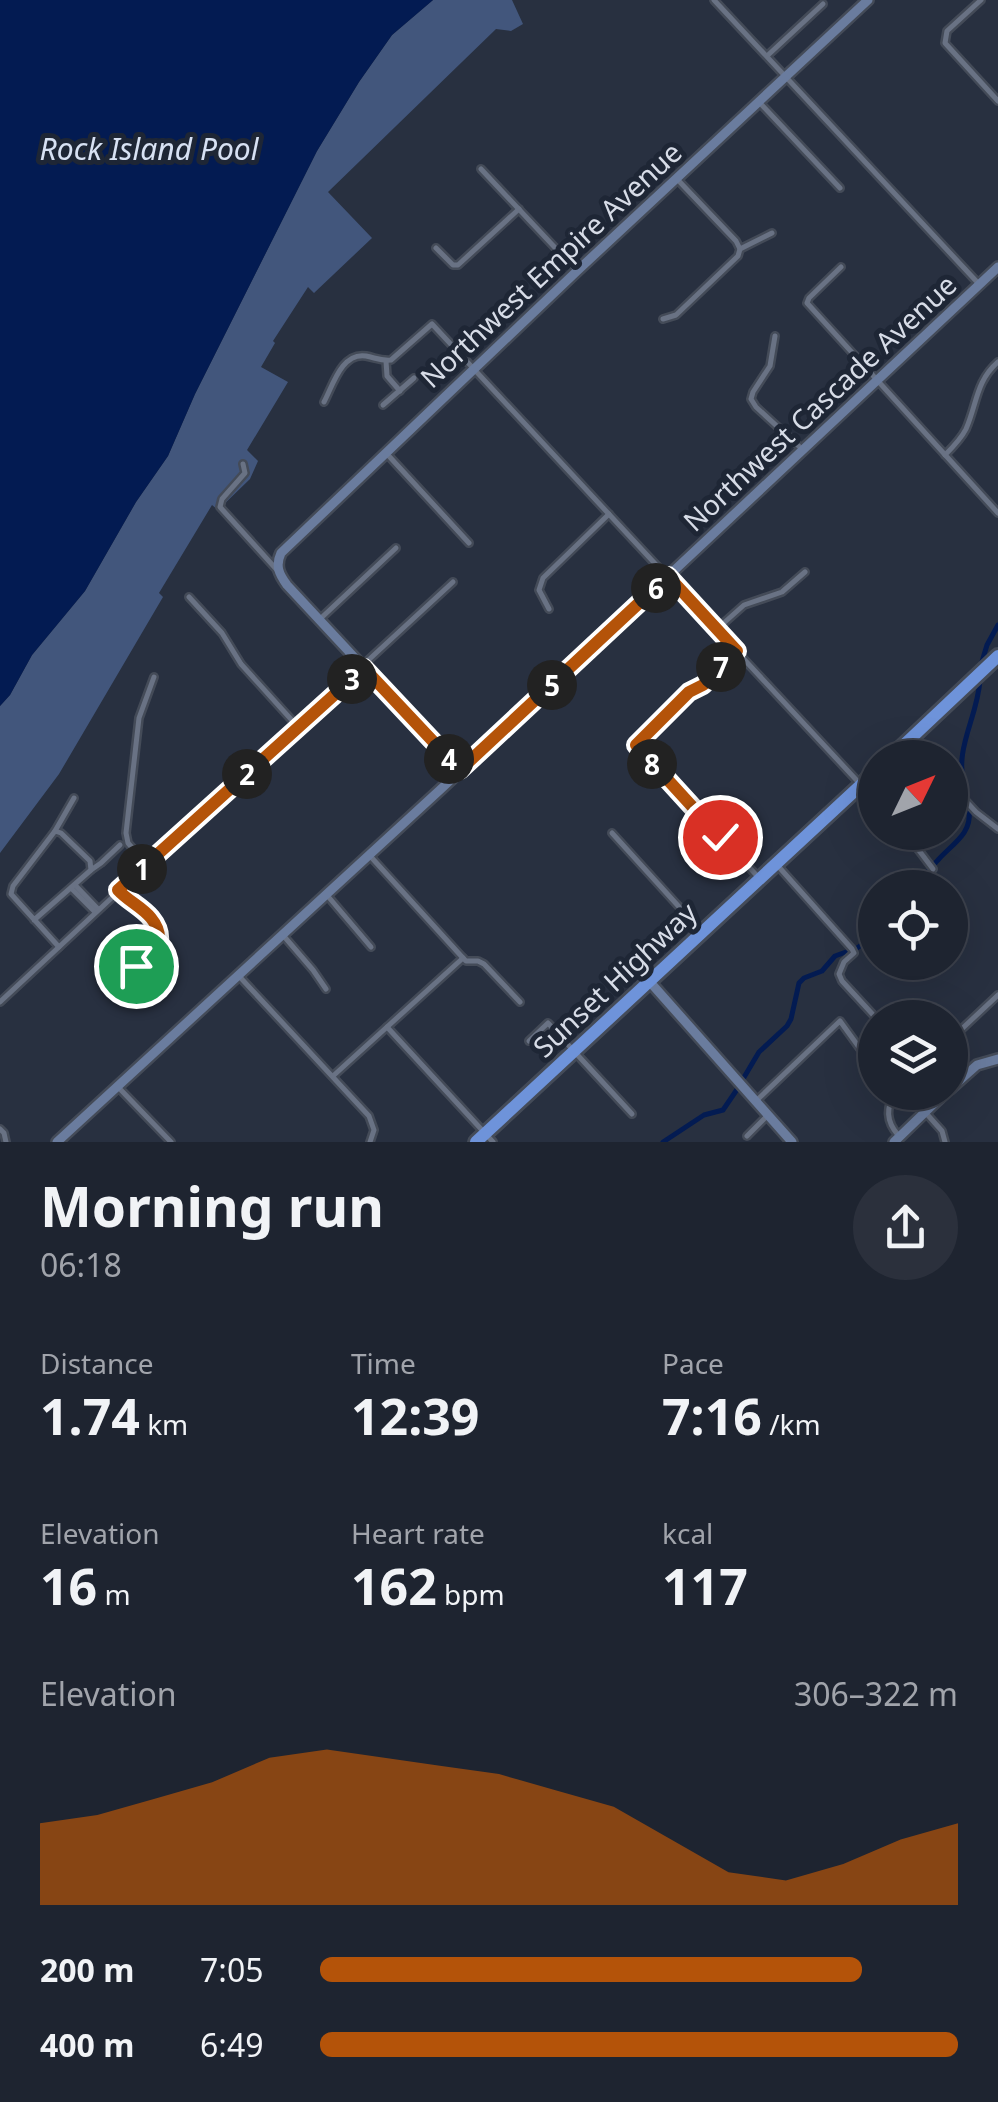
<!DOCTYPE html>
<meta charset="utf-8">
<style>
body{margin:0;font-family:"Noto Sans",sans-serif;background:#2b303c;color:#f1f3f6;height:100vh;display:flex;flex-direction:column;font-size:38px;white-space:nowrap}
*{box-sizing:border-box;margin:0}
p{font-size:32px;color:#a1a4ab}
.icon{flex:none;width:55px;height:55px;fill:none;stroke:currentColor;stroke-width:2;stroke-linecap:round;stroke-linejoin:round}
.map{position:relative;height:1142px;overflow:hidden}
.drawer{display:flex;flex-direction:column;background:#1e2430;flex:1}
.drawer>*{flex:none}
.needle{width:65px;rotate:47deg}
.buttons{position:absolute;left:858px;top:740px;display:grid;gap:20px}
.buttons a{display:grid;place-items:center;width:110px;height:110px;border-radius:50%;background:#1e2430;box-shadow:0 10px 40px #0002,0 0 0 2px #3c414c;font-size:50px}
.pin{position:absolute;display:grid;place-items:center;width:85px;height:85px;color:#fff;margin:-42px;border:5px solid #fff;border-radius:50%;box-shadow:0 2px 10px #0007}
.km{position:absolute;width:50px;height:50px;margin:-25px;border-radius:50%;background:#222;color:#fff;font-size:28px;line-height:50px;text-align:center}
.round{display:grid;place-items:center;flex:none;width:105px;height:105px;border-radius:52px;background:#2b303c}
.overview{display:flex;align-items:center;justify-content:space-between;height:170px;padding:0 40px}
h1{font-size:55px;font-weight:700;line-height:75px}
.figures{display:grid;grid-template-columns:repeat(3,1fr);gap:15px;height:170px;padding:10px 40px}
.figures div{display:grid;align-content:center}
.figures b{font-size:50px;font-weight:700}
.figures small{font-size:28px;font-weight:400}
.figures p{font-size:28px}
.chart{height:280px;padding:20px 40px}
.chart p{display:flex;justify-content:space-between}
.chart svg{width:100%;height:180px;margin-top:10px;fill:#b45309;opacity:.7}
ul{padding:0 40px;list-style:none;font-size:32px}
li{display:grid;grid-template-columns:160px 120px 1fr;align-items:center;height:75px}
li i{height:25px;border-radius:12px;background:#b45309}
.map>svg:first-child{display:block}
.green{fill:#42567c}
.water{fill:#031b52}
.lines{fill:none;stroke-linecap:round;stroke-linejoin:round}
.canal{stroke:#031b52;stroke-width:5}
.street-casing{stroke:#444b58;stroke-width:10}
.secondary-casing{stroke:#444b58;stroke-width:14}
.highway-casing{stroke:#444b58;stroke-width:18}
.street{stroke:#697284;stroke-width:5}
.secondary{stroke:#6a7c9e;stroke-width:9}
.highway{stroke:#6e93da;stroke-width:12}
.route-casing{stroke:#fff;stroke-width:20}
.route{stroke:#b45309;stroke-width:12}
.labels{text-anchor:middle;stroke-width:10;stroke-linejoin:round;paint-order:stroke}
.street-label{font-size:28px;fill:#d7dce7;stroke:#1e2635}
.water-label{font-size:30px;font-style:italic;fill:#d7e1f3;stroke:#1e2635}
</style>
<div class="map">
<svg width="998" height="1142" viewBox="0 0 998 1142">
<rect width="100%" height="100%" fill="#283040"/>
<polygon class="green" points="433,0 512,0 523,24 511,31 496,29 328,192 372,238 314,293 308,287 273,341 275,343 261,367 288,382 247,450 258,461 250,479 218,510 212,505 159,593 163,597 59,774 0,853 0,706 10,695 32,655 85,591 136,502 168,456 195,394 317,151 359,82 392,35"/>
<polygon class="water" points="0,0 433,0 392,35 359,82 317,151 195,394 168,456 136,502 85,591 32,655 10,695 0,706"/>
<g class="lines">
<g class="canal">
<polyline points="981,665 987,645 998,625"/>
<path d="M965,791C953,747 977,721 980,680"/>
<path d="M916,888C923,878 930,868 938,860C952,844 972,834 969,811"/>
<polyline points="743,1079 759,1052 787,1026 791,1019 799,983 804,978 822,971 835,956 857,948 875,936"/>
<polyline points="663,1142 704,1115 723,1110 738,1088"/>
</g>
<g class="street-casing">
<g id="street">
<polyline points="714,0 978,283"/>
<polyline points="981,0 947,31 945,43 998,101"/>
<polyline points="767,56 823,4"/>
<polyline points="760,103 840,188"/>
<polyline points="481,169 577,271"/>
<polyline points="436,248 453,265 458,265 519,209"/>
<polyline points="740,249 772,233"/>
<polyline points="841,267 809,298 807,303 998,513"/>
<polyline points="663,319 676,315 738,256 740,249 736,241 676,178"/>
<polyline points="775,336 770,366 753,392 751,399 756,407 803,450"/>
<polyline points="386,361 387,376 400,391"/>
<path d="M324,402C333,385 342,352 366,356C376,358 381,361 391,360L432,324L875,800"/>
<polyline points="383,405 414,378"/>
<polyline points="387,454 469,543"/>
<path d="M945,455C953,447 961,439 966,429C977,404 976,381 998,362"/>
<polyline points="243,464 245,473 222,499 220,507 277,570"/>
<polyline points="189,597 222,633 241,664 298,727"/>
<polyline points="549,609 539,590 543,578 609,514"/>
<polyline points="319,620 396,548"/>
<polyline points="717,629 744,605 782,592 805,572"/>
<polyline points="737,651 703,685 689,693 636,745 760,879"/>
<polyline points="362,666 453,582"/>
<polyline points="912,741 926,758"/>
<polyline points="950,784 976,812 998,829"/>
<polyline points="55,831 74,798"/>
<polyline points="905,832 933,869"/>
<polyline points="612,833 701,931"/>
<polyline points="371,857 463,958"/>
<polyline points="147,865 128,843 126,833 139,718 154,677"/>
<polyline points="778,866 852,949 854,953 844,962 839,974 842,981 876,1018"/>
<polyline points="91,870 101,863 120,845"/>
<polyline points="75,885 98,909"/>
<polyline points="71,888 95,912"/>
<path d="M118,891C128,901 143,907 151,919C166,936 159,959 139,969"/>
<polyline points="326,894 371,947"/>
<polyline points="34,920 91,870 90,861 61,833 55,831 13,886 11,894 59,947"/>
<polyline points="282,934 313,970 326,989"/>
<polyline points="463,958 466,961 478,961 484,964 520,1002"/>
<circle cx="134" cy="973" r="7"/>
<polyline points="238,975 369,1116 374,1130 370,1142"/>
<polyline points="0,1002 147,865 364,668"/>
<polyline points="387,1027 493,1142"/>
<polyline points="950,1040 998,995"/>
<polyline points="529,1041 548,1023 632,1114"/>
<polyline points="333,1076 463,958"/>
<polyline points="119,1088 171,1142"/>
<path d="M895,1092C886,1108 886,1121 898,1135"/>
<polyline points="756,1101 840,1021 869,1061"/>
<polyline points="925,1112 942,1131 945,1142"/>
<polyline points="0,1129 4,1133 6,1142"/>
<polyline points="747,1136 768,1115"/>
</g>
</g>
<g class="secondary-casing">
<g id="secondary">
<path d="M460,771L287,585C279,574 275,566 281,553L577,271L868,0"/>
<polyline points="650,982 792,1142"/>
<polyline points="950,1089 977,1065 998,1059"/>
<polyline points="57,1142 442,788 998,267"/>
<polyline points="894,1142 946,1092"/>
</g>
</g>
<g class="highway-casing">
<g id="highway">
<polyline points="890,758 998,656"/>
<polyline points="476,1142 875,772"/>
</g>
</g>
<use href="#street" class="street"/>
<use href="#secondary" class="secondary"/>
<use href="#highway" class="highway"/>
</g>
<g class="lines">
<g class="route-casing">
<path id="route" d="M136,966L140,969C159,959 166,936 151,918C142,907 128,901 118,890L364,668L460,770L668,576L737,651L703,685L689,692L636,745L720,837"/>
</g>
<use href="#route" class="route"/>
</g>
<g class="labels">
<g class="street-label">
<text transform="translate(551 265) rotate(-43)" y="10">Northwest Empire Avenue</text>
<text transform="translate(820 403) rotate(-43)" y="10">Northwest Cascade Avenue</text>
<text transform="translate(615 980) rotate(-43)" y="10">Sunset Highway</text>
</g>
<g class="water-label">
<text x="149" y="160">Rock Island Pool</text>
</g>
</g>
</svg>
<div class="buttons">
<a><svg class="needle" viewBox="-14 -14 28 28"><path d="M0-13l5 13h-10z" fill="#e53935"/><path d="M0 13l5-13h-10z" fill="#a1a4ab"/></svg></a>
<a><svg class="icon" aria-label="locate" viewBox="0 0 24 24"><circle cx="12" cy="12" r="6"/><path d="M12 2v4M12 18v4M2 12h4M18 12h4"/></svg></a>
<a><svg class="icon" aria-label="layers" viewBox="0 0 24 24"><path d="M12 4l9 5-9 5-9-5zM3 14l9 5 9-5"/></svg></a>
</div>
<div class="pin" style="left:136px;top:966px;background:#1e9e55"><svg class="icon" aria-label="arrive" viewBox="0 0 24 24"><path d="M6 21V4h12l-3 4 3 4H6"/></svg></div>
<div class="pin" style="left:720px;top:837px;background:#d93025"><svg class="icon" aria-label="check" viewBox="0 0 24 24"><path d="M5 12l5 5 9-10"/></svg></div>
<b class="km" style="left:142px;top:869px">1</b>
<b class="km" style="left:247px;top:774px">2</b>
<b class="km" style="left:352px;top:679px">3</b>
<b class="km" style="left:449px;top:759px">4</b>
<b class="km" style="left:552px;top:685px">5</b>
<b class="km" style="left:656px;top:588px">6</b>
<b class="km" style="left:721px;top:667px">7</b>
<b class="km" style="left:652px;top:764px">8</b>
</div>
<section class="drawer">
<div class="overview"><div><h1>Morning run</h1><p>06:18</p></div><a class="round"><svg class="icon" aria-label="share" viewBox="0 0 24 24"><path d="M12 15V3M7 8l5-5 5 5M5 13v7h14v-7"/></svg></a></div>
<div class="figures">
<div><p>Distance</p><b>1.74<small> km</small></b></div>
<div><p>Time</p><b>12:39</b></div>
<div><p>Pace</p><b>7:16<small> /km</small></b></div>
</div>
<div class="figures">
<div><p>Elevation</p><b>16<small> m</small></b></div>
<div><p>Heart rate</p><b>162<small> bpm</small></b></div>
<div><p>kcal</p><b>117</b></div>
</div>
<div class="chart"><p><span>Elevation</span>306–322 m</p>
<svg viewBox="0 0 160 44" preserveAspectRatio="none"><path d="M0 44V24L10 22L20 18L30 14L40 8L50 6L60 8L70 10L80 12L90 16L100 20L110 28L120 36L130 38L140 34L150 28L160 24V44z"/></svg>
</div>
<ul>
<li><b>200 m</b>7:05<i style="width:85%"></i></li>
<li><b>400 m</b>6:49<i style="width:100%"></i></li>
</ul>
</section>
